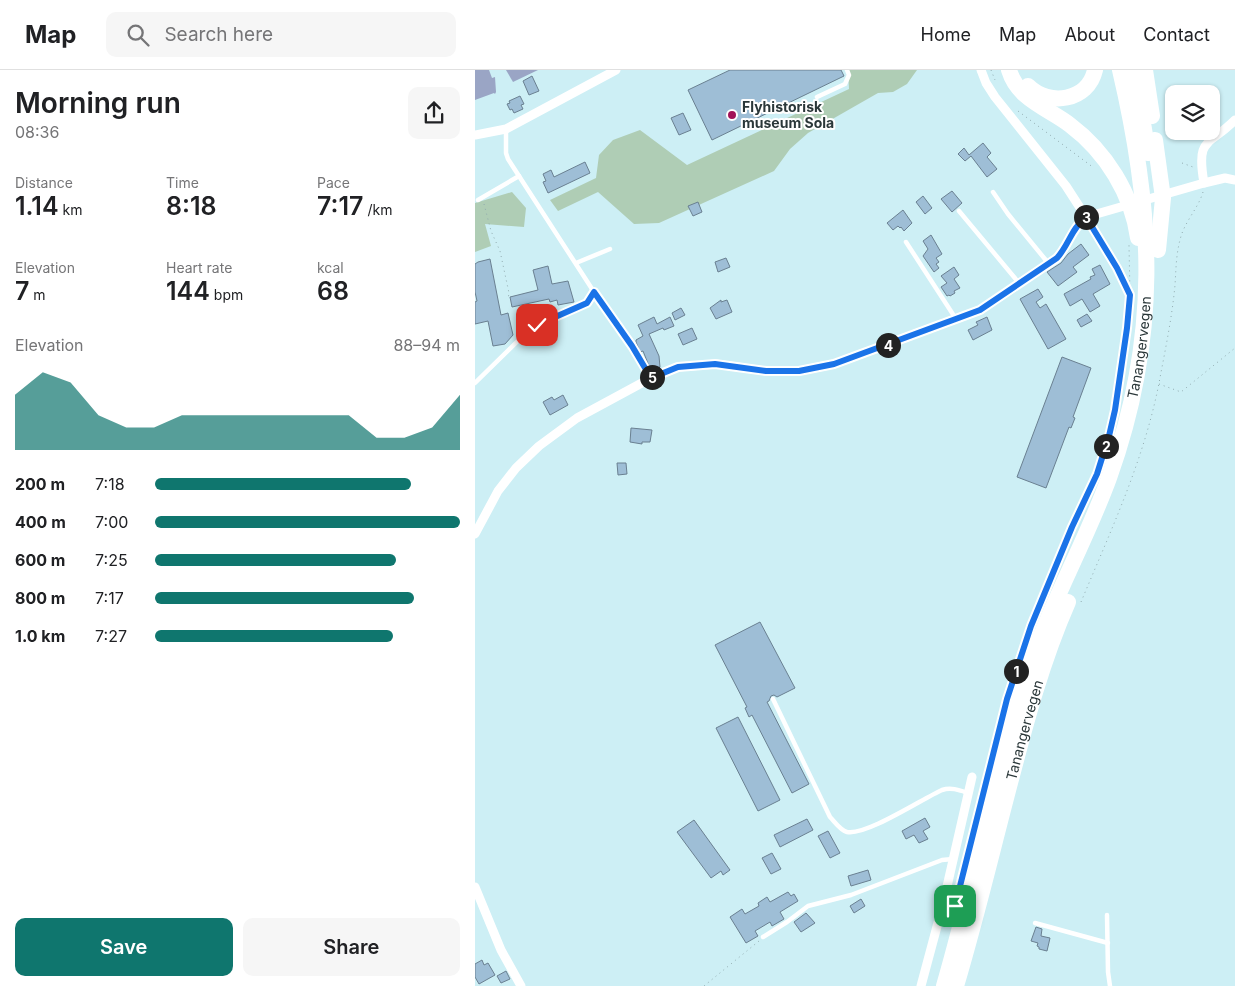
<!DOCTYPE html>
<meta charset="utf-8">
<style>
body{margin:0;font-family:Inter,sans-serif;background:#f6f6f6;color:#202124;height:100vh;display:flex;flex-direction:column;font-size:19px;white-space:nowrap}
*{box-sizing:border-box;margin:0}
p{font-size:16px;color:#757577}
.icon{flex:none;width:28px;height:28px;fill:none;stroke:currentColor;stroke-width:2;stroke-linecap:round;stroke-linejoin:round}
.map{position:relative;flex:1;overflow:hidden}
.panel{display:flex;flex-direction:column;background:#fff;width:475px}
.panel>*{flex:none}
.fabs{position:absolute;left:690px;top:15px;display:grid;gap:10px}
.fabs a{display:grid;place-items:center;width:55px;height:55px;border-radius:10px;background:#fff;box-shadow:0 1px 4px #0004;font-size:25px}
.pin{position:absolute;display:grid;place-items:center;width:42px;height:42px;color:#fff;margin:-21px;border-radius:10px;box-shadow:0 2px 8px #0006}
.km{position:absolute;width:25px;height:25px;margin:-12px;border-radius:50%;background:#222;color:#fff;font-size:14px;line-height:25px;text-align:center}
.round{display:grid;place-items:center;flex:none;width:52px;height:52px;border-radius:10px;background:#f6f6f6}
.head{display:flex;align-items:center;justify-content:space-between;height:85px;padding:0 15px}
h1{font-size:28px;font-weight:600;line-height:38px}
.stats{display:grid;grid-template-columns:repeat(3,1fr);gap:8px;height:85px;padding:5px 15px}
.stats div{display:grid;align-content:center}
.stats b{font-size:25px;font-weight:600}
.stats small{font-size:14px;font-weight:400}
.stats p{font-size:14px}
.chart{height:140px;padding:10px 15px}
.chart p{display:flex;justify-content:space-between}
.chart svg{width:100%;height:90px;margin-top:5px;fill:#0f766e;opacity:.7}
.action{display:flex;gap:10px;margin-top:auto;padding:10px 15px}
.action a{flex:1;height:58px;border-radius:10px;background:#0f766e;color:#fff;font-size:20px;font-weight:600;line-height:58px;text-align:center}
.action a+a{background:#f6f6f6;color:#202124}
ul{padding:0 15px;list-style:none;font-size:16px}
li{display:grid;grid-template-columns:80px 60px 1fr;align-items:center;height:38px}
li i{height:12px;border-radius:6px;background:#0f766e}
header{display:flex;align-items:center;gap:30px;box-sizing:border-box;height:70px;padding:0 25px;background:#fff;border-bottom:1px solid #e0e0e0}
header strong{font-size:24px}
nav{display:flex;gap:28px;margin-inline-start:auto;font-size:18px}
.search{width:350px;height:45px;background:#f6f6f6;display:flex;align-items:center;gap:12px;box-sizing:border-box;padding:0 18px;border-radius:10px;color:#757577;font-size:19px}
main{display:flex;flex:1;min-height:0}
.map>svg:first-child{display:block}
.green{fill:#afcdb5}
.water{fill:#9aa5c5}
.building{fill:#9ebed6;stroke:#6a8091}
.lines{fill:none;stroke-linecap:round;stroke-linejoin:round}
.path{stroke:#91abaf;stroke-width:1;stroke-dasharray:1 4;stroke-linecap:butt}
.lane{stroke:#fff;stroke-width:4.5}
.street{stroke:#fff;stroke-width:9}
.highway{stroke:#fff;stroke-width:16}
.route-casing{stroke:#fff;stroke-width:10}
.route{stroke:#1a73e8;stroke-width:6}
.poi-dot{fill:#a11258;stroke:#fff;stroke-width:2}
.labels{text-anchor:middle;stroke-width:4;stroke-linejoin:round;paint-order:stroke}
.poi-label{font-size:14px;font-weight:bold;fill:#2a3739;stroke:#fff;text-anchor:start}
.street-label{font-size:14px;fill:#2a3739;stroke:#fff}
</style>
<header>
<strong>Map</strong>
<div class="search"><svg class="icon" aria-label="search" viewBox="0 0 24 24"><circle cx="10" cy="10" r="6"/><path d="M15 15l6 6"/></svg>Search here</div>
<nav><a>Home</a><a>Map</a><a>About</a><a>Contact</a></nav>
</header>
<main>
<section class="panel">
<div class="head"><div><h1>Morning run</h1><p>08:36</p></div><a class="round"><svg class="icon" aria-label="share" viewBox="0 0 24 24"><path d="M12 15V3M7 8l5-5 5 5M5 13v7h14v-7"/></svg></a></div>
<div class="stats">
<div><p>Distance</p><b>1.14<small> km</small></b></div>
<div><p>Time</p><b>8:18</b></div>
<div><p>Pace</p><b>7:17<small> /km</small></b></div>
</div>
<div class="stats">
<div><p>Elevation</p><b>7<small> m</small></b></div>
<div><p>Heart rate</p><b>144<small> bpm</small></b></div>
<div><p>kcal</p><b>68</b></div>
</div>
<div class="chart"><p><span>Elevation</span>88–94 m</p>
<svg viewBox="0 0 160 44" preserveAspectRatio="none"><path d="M0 44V17L10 6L20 11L30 27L40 33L50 33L60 27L70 27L80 27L90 27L100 27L110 27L120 27L130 38L140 38L150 33L160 17V44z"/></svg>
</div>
<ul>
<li><b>200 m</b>7:18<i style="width:84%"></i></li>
<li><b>400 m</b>7:00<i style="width:100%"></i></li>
<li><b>600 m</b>7:25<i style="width:79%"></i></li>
<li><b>800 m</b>7:17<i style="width:85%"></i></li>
<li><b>1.0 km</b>7:27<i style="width:78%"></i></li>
</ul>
<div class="action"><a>Save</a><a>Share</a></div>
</section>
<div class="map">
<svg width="760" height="916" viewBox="0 0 760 916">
<rect width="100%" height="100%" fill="#cdeff5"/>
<g class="green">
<polygon points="373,0 442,0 432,14 418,22 403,23 333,63 315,79 299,101 184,153 159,154 123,122 83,141 75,130 121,108 124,85 138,70 165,60 212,95 374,19"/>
<polygon points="37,122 51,138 49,157 10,154 16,176 0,182 0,133"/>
</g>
<g class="water">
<polygon points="0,0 14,0 17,8 20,7 21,22 20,24 19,23 0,30"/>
<polygon points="31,0 63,0 38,12"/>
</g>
<g class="building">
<polygon points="255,0 366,0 369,6 237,70 213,20"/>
<polygon points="57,6 64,21 54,25 48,11"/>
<polygon points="45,26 49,34 46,35 48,39 39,43 37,39 35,40 32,34 35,33 34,31"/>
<polygon points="208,43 216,60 204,65 196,48"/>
<polygon points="508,73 516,83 512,87 522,99 512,107 496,86 490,91 483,84 489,78 494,85"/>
<polygon points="110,92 115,103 73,123 68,112 71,111 68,104 76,100 79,107"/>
<polygon points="477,121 487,133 477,142 466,129"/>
<polygon points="448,126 457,138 450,144 441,132"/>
<polygon points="223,132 227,142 218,146 213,136"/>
<polygon points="428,140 437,153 429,161 426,157 425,158 423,156 418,160 412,153"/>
<polygon points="456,165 467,184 461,188 464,192 461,194 464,198 459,202 448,186 453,179 448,171"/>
<polygon points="606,174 614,185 598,197 602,202 583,216 572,202 586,193 593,184"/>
<polygon points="251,188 255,197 243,202 240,192"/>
<polygon points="15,189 26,245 33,243 38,265 30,274 18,276 13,251 0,254 0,232 2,231 0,222 0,194 3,192"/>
<polygon points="625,195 635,214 618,224 625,236 615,242 607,229 595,236 589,224 616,209 615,207 620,205 617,199"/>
<polygon points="73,196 77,214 93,211 99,232 83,235 82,230 75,232 74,229 37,237 35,227 63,220 58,200"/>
<polygon points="479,197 484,205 479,209 485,218 479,221 480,223 475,226 474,225 472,226 466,217 472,213 466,206"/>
<polygon points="563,219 568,227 561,232 565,238 571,234 591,269 573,279 545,229"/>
<polygon points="246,230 246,232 252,230 257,242 241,249 235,238"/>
<polygon points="206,238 210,245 200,250 197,243"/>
<polygon points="612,244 617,251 606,257 602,250"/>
<polygon points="179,247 182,254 195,247 199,256 189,260 188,258 174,264 184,286 185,297 176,301 168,281 165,282 161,272 161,270 168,266 163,255"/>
<polygon points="512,247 517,260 498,270 493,260 503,255 501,252"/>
<polygon points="217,258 222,269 208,275 203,264"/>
<polygon points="587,287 616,298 598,347 600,348 596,358 594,357 571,418 542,407"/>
<polygon points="88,325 93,335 75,345 68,332 77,327 79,330"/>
<polygon points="156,358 177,360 175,372 167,372 167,374 155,372"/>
<polygon points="142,393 151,393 152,404 143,405"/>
<polygon points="285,552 320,618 302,627 299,625 296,626 294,631 292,632 334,714 317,723 277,645 274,647 270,638 272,637 240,575"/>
<polygon points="263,647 305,730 283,741 241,658"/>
<polygon points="450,748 455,757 448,761 453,769 444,773 439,765 431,769 427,761"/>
<polygon points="332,749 338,760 305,777 299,765"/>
<polygon points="219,750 255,800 248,805 246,801 236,808 202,762"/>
<polygon points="353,761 365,783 355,788 343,766"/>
<polygon points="297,783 306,799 296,804 287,788"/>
<polygon points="393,800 396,810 376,816 373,806"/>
<polygon points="313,822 316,826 319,824 323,831 305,842 309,849 297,856 295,852 280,861 283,866 271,873 255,847 267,839 270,844 284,836 283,833 292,827 295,832"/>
<polygon points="386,829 390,836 379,843 375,836"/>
<polygon points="331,843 340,853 326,862 319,852"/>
<polygon points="561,857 567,859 566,866 575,868 572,881 564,879 564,877 562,876 563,873 556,871"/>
<polygon points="7,890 9,895 13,893 20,905 4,914 0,907 0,894"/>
<polygon points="31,901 35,909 26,913 22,906"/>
</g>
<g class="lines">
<g class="path">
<polyline points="516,0 520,10"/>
<polyline points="543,41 619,98"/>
<polyline points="707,93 718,97"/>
<polyline points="9,134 16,161 25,181 34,223 33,230"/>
<polyline points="616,154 642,199 655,224"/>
<polyline points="123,228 172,300"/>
<polyline points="684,314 706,322 760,278"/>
<polyline points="636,360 652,258 655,225 654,175"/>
<polyline points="568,526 620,409"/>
<path d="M606,532C636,460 669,390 684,313C690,281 697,248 700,215C701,200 701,185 705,170C709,152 723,139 728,122"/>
<polyline points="229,916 284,871"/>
</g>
<g class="lane">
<polyline points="342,27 370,14 374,5 372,0"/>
<polyline points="518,122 533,144 574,194"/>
<polyline points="3,130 44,106"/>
<polyline points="484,141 544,213"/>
<polyline points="431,172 481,249"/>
<polyline points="101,193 135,179"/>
<polyline points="0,313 55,259 111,233 119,222 33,89 31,83 31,59"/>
<path d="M298,629L355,747C360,752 365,760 372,762C391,766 447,729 467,720C476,717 484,720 493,723"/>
<polyline points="632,845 633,902 635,916"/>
<polyline points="560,853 633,873"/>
<polyline points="288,867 312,852 333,836 376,825 467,790 478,789"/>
</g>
<g class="street">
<polyline points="506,0 511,13 520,27 591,116 611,147"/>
<polyline points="0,65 31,59 141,0"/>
<path d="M729,113C721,67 733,77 760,50"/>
<path d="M0,464L23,421L41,398L64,376L102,348L176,308L203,297L241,294L291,301H324L359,294L505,240L582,188C594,175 596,159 611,147L729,113L750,108L760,110"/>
<polyline points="0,817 26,880 46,916"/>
<polyline points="446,916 468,834 497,707"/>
</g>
<g class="highway">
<path d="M534,0C543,30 573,38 595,55C631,82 657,124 663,168"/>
<polyline points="656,0 667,47 673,83"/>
<polyline points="670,0 677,46"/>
<path d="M553,16C574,37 613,31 620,0"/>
<polyline points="680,70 688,128 683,180"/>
<path id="s1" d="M469,916C500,809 521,699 556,593C577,530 611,471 634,408C685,266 679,145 645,0"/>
<path id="s2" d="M481,916C501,849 517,781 535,713C551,652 567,591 593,532"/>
</g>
</g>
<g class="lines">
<g class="route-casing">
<path id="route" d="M62,255L112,233L119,222L157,276L176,308L203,297L240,294L291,301H324L359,294L505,240L582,188C594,175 596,159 611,147L642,198L655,225L652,258L640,340L634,366L622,404L597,457L556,556L532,629L480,836"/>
</g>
<use href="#route" class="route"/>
</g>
<circle class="poi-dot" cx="257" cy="45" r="5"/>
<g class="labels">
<g class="poi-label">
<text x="267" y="42">Flyhistorisk<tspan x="267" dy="16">museum Sola</tspan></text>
</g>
<g class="street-label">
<text dy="5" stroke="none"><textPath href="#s1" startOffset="670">Tanangervegen</textPath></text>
<text dy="5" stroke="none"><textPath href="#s2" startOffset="265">Tanangervegen</textPath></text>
</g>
</g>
</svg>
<div class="fabs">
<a><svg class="icon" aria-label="layers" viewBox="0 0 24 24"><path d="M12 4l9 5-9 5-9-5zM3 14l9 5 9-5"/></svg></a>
</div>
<div class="pin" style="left:480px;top:836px;background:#1e9e55"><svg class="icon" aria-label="arrive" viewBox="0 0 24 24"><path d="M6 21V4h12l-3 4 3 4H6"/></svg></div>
<div class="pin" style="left:62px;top:255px;background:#d93025"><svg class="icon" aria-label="check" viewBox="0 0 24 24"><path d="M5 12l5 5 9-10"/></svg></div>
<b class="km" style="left:541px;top:601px">1</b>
<b class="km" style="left:631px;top:376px">2</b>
<b class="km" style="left:611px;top:147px">3</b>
<b class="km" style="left:413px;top:275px">4</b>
<b class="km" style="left:177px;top:307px">5</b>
</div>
</main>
